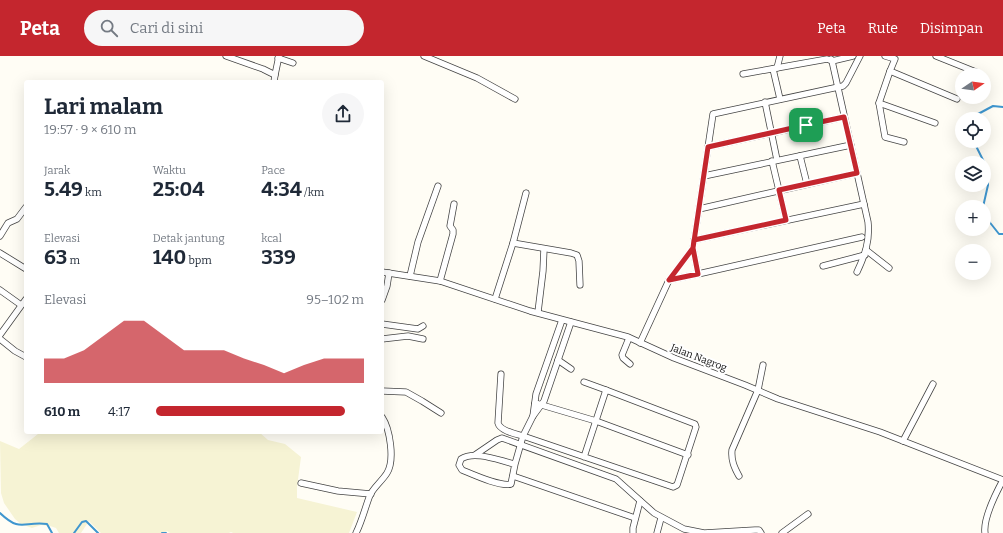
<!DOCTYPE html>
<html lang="id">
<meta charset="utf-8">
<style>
body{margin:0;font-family:Bitter,serif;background:#f6f6f7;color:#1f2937;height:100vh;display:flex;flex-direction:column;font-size:15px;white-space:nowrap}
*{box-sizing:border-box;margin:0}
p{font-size:13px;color:#747a83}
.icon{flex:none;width:22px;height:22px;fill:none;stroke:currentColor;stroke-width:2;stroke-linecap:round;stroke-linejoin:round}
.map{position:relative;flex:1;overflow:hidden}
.details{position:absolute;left:24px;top:24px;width:360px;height:354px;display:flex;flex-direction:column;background:#fff;border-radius:4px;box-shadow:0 4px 16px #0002}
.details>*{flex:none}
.needle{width:26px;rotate:77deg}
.fabs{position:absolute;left:955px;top:12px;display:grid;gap:8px}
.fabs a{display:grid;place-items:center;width:36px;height:36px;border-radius:50%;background:#fff;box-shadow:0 4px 16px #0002;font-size:20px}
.pin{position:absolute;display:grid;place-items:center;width:34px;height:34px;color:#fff;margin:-17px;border-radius:8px;box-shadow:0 2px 6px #0006}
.round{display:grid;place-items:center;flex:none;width:42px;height:42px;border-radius:21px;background:#f6f6f7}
.summary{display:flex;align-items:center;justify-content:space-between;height:68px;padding:0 20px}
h1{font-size:22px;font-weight:700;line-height:30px}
.stats{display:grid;grid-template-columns:repeat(3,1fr);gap:6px;height:68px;padding:4px 20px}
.stats div{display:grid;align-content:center}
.stats b{font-size:20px;font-weight:700}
.stats small{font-size:11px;font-weight:400}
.stats p{font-size:11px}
.chart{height:112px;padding:8px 20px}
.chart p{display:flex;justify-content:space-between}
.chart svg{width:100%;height:72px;margin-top:4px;fill:#c4262e;opacity:.7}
ul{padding:0 20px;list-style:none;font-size:13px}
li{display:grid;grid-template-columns:64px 48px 1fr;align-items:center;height:30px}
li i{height:10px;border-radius:5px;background:#c4262e}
header{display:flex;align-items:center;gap:24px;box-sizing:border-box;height:56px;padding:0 20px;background:#c4262e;color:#fff}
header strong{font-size:19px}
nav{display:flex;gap:22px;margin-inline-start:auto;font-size:14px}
.search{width:280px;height:36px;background:#f6f6f7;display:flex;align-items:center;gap:10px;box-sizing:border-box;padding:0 14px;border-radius:22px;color:#747a83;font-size:15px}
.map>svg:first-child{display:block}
.farmland{fill:#f6f3d4}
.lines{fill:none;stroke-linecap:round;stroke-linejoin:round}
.stream{stroke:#3f96cf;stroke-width:2}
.street-casing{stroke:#444;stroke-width:7}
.street{stroke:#fff;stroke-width:5.5}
.route-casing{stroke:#fff;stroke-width:8}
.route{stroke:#c4262e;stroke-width:5}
.labels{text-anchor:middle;stroke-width:4;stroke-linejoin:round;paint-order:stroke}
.street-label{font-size:10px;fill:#111;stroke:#fff}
</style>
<header>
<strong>Peta</strong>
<div class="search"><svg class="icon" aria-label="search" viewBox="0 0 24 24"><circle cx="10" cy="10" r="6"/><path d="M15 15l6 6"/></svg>Cari di sini</div>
<nav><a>Peta</a><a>Rute</a><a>Disimpan</a></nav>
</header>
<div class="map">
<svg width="1003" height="477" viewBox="0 0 1003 477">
<rect width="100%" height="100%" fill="#fffdf5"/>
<polygon class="farmland" points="70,376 259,376 268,384 285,388 301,401 297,431 297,442 357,456 349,477 233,477 231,476 229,477 170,477 167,475 164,477 101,477 89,465 81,477 59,477 56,472 50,470 41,469 32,472 21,468 15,463 4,447 1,437 0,385 19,393 38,378 66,378"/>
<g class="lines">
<g class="stream">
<polyline points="977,63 978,58 993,50 1003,51"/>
<polyline points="975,85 975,88 988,114 988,129 983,151"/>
<polyline points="984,159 999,178 1003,178"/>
<path d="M0,457C21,477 23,465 47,468L52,477"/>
<polyline points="74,477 82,466 86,465 98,477"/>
<polyline points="162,477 166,477"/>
</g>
<g class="street-casing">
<g id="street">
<polyline points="226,0 263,13 275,19 274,26"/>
<polyline points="424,0 477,22 515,43"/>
<polyline points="885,0 895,3 890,15 957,43"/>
<polyline points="936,0 976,16"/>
<polyline points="278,2 293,7"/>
<polyline points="831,3 832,5 853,0"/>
<polyline points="777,12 780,0"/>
<polyline points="773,13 780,43"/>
<polyline points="890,15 879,47 885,81 904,86"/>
<path d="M743,18L827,3L832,5L868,166C870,185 865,199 857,216"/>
<polyline points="275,19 279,0"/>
<polyline points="765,46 777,104"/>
<polyline points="879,47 935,67"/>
<polyline points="708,91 844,61"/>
<polyline points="800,100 807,128"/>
<polyline points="772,105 786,164"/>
<polyline points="704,120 851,89"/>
<polyline points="699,153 857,117"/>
<polyline points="0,180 8,167 17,163 26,151"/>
<polyline points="694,184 864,148"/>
<polyline points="513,187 571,197 577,199 579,205 580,229"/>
<polyline points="866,194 889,212"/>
<polyline points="0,197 26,213"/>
<polyline points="823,210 865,199"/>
<polyline points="382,216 440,225 530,255 628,281 674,302 745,329 778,343 880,376 1003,424"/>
<polyline points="698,218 862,181"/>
<polyline points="410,220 418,186 438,130"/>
<polyline points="669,224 698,218 693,192"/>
<polyline points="440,225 453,178 453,174 450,170 454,148"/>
<polyline points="0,234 21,249"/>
<polyline points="495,243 513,187 526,137"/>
<polyline points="382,244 387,230 389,217"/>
<polyline points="538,256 543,215 544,193"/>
<polyline points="382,268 418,273 423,270"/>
<polyline points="0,279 26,243"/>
<polyline points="629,282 622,299 623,302 630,308"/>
<polyline points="0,283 15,295 26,301"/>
<polyline points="382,283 408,280 423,283"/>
<polyline points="640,287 669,224 693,192 713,58 843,30 846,27 860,0"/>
<polyline points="558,304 571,313"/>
<path d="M501,318L498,367C500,375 516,378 523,380L673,431L677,429L696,371L695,368L606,334L584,401"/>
<polyline points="584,326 606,334"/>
<polyline points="382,335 406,336 422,345 441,357"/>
<polyline points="535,347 596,365 688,399"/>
<polyline points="533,360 536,338 562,264"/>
<polyline points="903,385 933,328"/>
<polyline points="475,399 497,384 502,382 616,423 654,457 684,473 704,477 755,474 759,474 761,477"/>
<path d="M515,408C500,405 475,394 461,403L459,409L462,414C474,419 500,431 511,428L515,408L523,380L533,360L544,345L571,266"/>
<polyline points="513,420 635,462"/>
<path d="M739,420C734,411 731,404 732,394L758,334L763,309"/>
<polyline points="301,427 338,435 371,438"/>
<path d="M356,477C362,465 365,452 370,439C374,431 382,425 387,417C395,404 390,373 382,361"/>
<polyline points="633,477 633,472 640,445"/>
<polyline points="657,477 661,462"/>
<polyline points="782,477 808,458"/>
<path d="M985,477C983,463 996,437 1003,424"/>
</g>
</g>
<use href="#street" class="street"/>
</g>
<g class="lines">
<g class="route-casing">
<polyline id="route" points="806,69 708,91 693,192 669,224 698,218 693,192 694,184 786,164 779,134 857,117 844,61 806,69"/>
</g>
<use href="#route" class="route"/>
</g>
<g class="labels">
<g class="street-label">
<text transform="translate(699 301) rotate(21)" y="4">Jalan Nagrog</text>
</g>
</g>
</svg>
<div class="fabs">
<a><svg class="needle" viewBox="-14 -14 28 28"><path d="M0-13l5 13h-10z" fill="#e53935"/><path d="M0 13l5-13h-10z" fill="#747a83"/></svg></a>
<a><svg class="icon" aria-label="locate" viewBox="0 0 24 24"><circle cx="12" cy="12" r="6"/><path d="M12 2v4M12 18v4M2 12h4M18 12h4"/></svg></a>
<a><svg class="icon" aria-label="layers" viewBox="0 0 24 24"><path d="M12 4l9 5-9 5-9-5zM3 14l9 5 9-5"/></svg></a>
<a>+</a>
<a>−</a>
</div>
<div class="pin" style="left:806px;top:69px;background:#1e9e55"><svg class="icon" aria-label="arrive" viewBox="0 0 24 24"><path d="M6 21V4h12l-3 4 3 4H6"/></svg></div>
<section class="details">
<div class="summary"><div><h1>Lari malam</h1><p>19:57 · 9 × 610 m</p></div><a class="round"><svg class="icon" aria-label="share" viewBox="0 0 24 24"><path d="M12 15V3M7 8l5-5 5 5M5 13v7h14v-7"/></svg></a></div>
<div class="stats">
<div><p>Jarak</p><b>5.49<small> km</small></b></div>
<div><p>Waktu</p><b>25:04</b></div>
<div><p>Pace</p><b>4:34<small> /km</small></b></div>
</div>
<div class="stats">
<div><p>Elevasi</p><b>63<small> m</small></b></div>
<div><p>Detak jantung</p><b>140<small> bpm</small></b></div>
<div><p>kcal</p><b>339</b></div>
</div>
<div class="chart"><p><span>Elevasi</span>95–102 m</p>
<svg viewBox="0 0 160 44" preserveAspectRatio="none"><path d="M0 44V29L10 29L20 24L30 15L40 6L50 6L60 15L70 24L80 24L90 24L100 29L110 33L120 38L130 33L140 29L150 29L160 29V44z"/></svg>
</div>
<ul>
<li><b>610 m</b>4:17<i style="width:91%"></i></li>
</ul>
</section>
</div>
